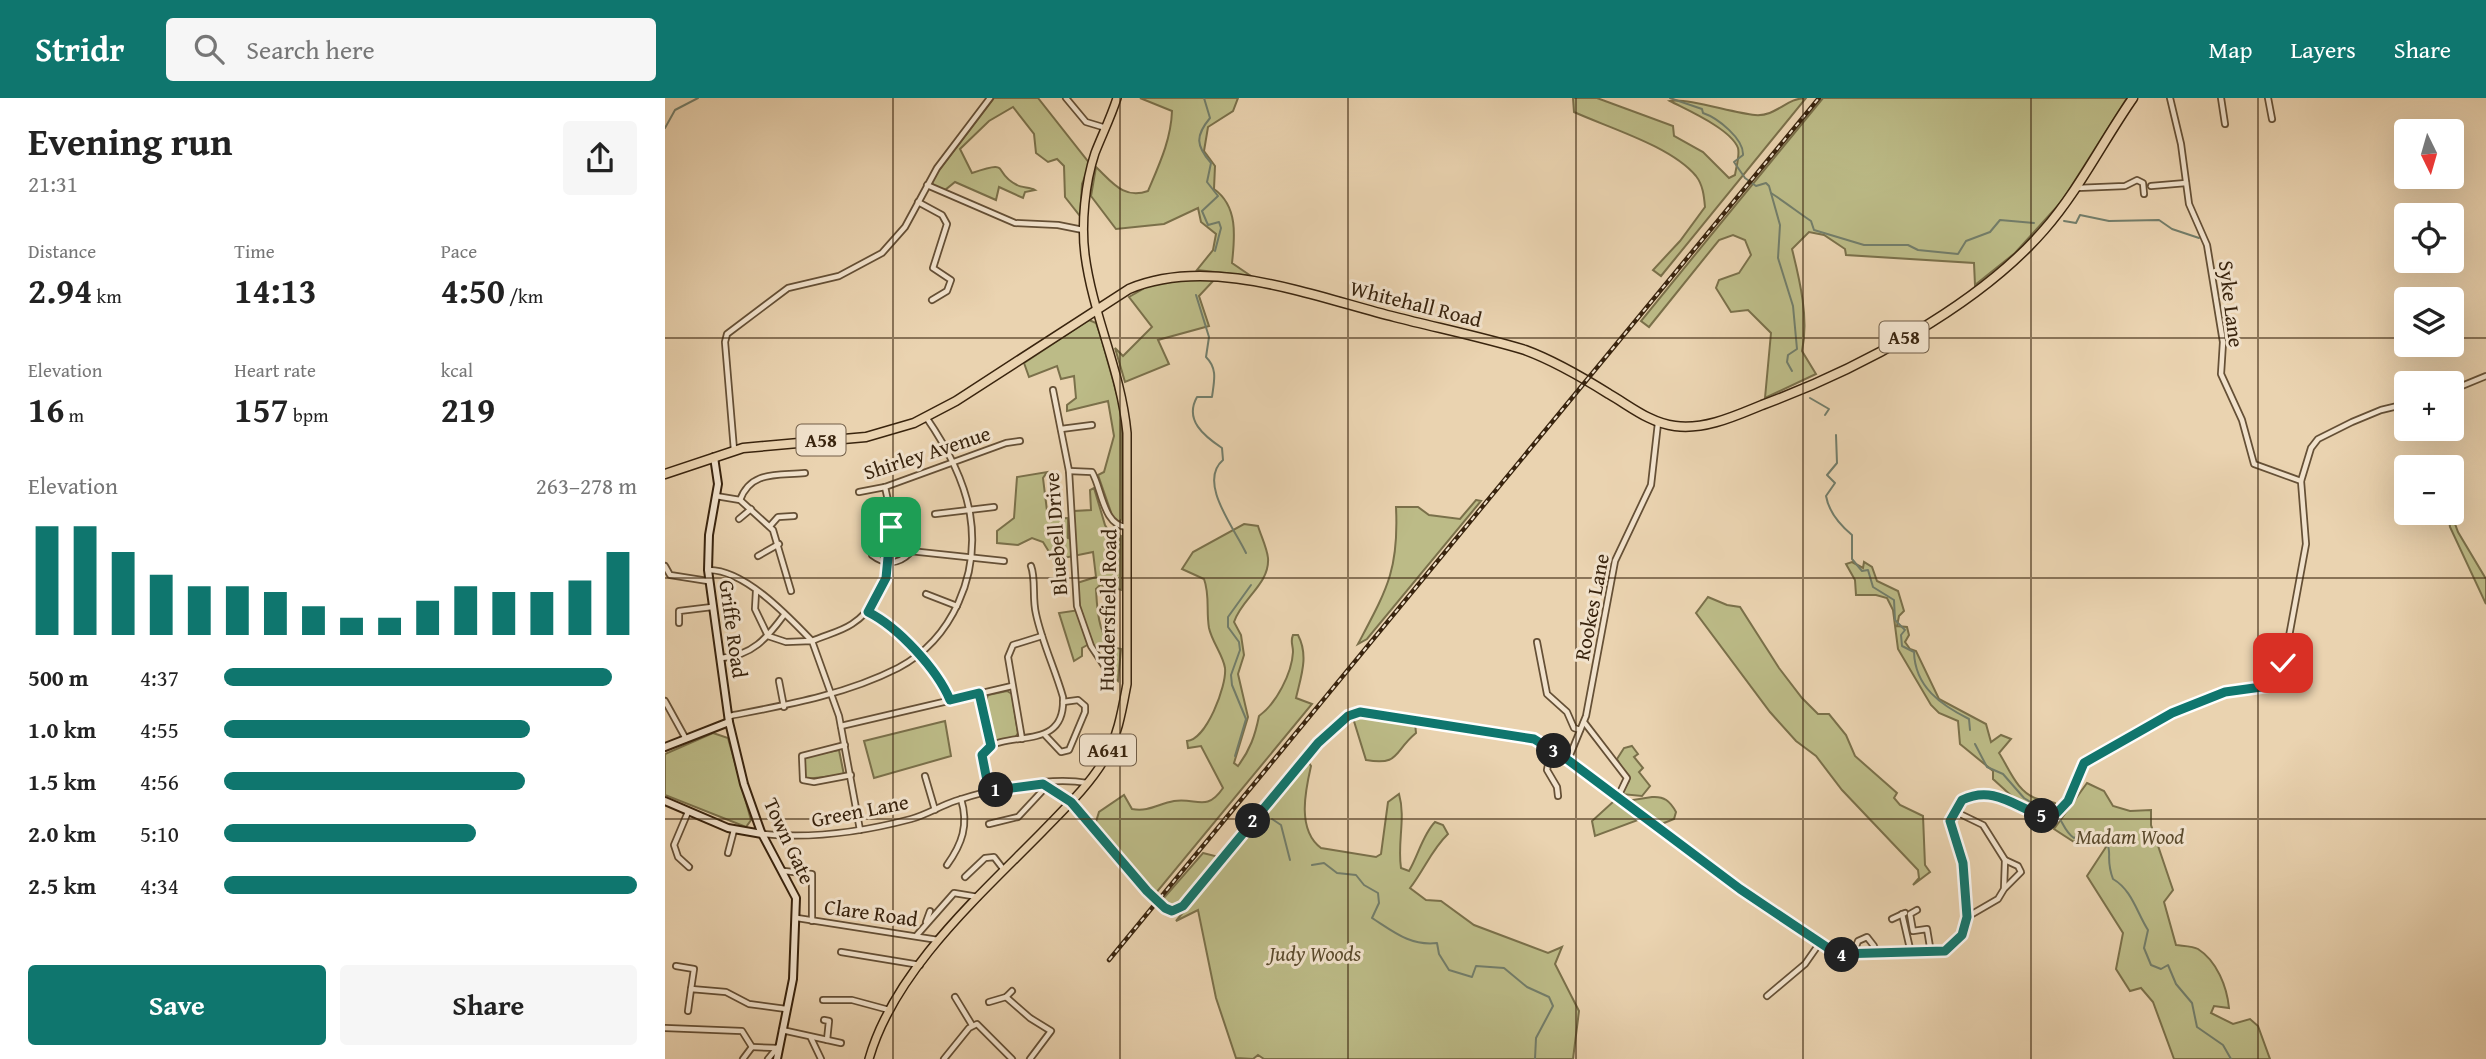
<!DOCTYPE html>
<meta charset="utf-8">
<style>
body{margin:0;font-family:"Gentium Book Plus",serif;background:#f6f6f6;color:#222;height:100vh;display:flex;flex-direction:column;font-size:26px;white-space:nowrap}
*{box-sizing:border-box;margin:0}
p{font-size:23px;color:#767676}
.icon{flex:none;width:38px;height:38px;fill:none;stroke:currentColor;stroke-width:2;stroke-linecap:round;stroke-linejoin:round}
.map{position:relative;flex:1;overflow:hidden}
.drawer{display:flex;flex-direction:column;background:#fff;width:665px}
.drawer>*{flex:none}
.needle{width:46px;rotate:175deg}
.fabs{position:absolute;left:1729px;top:21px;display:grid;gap:14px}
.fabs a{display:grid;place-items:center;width:70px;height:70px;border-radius:7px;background:#fff;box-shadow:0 7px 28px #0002;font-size:35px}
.pin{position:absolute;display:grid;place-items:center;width:60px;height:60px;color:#fff;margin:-30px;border-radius:14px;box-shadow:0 4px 10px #0006}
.km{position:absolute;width:35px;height:35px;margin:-18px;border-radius:50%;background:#222;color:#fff;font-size:19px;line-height:35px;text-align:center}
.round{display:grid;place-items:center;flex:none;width:74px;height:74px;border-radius:7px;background:#f6f6f6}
.head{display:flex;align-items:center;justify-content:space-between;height:119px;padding:0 28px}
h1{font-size:38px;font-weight:800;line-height:52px}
.figures{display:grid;grid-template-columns:repeat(3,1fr);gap:10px;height:119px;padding:7px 28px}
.figures div{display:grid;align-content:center}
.figures b{font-size:35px;font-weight:800}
.figures small{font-size:19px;font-weight:400}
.figures p{font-size:19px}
.chart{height:196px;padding:14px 28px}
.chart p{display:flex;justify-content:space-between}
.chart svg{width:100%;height:126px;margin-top:7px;stroke:#0f766e;stroke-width:6}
.primary-button{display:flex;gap:14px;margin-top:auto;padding:14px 28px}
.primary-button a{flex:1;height:80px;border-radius:7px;background:#0f766e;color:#fff;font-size:28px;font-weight:800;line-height:80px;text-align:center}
.primary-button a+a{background:#f6f6f6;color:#222}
ul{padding:0 28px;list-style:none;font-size:23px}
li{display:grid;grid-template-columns:112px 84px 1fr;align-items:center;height:52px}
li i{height:18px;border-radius:9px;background:#0f766e}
header{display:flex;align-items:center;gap:42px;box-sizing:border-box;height:98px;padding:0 35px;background:#0f766e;color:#fff}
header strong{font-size:33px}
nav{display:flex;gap:38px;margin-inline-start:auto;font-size:24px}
.search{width:490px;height:63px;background:#f6f6f6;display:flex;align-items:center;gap:18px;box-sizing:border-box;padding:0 24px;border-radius:7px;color:#767676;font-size:26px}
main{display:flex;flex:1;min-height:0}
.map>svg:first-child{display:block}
.green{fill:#bcbb87;stroke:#7a704a;stroke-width:2}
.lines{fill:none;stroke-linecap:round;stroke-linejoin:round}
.stream{stroke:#727d6a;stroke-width:2}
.street-casing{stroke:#655036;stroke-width:8}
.secondary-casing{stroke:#39240e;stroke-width:10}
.primary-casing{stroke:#39240e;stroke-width:10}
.highway-casing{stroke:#39240e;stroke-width:11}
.street{stroke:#f1e2cc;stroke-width:4.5}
.secondary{stroke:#f1e2cc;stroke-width:6}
.primary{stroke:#ead3b0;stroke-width:7}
.highway{stroke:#ead3b0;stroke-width:8}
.rail-casing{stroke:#39240e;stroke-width:4.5}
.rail{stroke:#f1e2cc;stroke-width:2;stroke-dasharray:5;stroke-linecap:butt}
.street-bridge-casing{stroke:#655036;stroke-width:8;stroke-linecap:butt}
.street-bridge{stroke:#f1e2cc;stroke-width:4.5}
.route-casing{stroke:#fff;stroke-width:14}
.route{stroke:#0f766e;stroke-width:9}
.grid{fill:none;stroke:#39240e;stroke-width:2;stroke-opacity:0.55}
.labels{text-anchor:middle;stroke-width:6;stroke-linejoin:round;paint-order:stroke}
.shield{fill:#f1e2cc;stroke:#705d47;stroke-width:2}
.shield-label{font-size:19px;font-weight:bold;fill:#39240e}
.street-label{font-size:21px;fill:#39240e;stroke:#f1e2cc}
.park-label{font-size:21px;font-style:italic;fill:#5a4a2c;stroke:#f1e2cc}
</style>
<header>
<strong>Stridr</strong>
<div class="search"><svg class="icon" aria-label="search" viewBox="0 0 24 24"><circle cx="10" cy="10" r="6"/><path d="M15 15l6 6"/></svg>Search here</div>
<nav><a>Map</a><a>Layers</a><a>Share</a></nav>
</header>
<main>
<section class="drawer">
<div class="head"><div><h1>Evening run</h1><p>21:31</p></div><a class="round"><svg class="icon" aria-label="share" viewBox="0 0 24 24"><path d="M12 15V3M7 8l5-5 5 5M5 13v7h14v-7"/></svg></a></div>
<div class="figures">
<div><p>Distance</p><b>2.94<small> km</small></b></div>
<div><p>Time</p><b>14:13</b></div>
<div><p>Pace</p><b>4:50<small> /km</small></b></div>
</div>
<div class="figures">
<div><p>Elevation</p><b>16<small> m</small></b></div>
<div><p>Heart rate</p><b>157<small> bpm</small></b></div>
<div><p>kcal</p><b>219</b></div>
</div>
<div class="chart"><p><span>Elevation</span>263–278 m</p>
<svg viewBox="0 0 160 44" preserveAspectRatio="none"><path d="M5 44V6M15 44V6M25 44V15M35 44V23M45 44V27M55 44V27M65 44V29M75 44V34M85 44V38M95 44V38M105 44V32M115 44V27M125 44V29M135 44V29M145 44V25M155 44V15"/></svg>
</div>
<ul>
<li><b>500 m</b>4:37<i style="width:94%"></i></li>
<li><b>1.0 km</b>4:55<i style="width:74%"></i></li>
<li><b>1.5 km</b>4:56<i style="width:73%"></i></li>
<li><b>2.0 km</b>5:10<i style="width:61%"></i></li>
<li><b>2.5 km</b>4:34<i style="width:100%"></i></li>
</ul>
<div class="primary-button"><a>Save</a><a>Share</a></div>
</section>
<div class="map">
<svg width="1821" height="961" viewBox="0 0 1821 961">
<rect width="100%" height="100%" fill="#ead3b0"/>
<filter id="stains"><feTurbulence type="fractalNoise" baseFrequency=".00286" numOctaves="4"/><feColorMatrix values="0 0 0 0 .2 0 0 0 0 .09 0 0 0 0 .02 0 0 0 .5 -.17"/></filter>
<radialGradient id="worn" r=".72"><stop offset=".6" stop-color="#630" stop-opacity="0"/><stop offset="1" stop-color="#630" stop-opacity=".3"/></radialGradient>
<g class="green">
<path d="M329,0H373L425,66L417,86L415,118L400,99L399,68L392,61L383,64L371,55L369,36L348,9L324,23L295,51L307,75C348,61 326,74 352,87C357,90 365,89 370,92L360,94L358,100L334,89L331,102L290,84L280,92L269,88L266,83Z"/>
<path d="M475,0H573L568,13L543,29L539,53L550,68L549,91C573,108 570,138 567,165L586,178L532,172L548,152L551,136L536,124L533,110L499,126L451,131L426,98L431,69C447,84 459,102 483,93C494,67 506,42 507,13Z"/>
<path d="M908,0H932L1008,28L1009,38L1038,54L1064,80L1070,77C1071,69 1075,58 1073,50C1066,31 1022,12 1005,3C1024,0 1067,15 1090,17C1111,19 1121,0 1141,0L996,178L988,172L1015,143L1040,109C1039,98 1038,87 1031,78C1006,48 944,30 909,14Z"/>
<path d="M1158,0H1462L1397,103L1350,155L1310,187L1309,165L1181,157L1180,151L1159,137L1144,134L1127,151C1135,183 1144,221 1137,253L1151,276L1100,300L1106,235L1083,212L1066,214L1051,190L1054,182L1074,175L1086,157L1080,142L1068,137L1054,142L984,229L976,223Z"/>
<polygon points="510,182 549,182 534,198 544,228 493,242 504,266 460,284 450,250 458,258 487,229 464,199 485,187"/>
<polygon points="424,222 431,225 435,236 456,311 457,421 454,424 448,420 433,377 439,374 449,338 443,303 402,313 402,307 411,300 409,278 396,281 392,268 364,279 359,265"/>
<path d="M382,374L378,380L383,421L403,420V440L406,441L409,413L426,412L425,392L429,390L440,427L443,432L456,438L457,492L435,487L431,491C432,510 433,547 456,551L453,583L444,575L447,569L438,551L433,552L426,545L417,550V558L409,563L394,515L415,512L412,485L431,479L428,454L389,462L378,444L367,440L353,447L332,445V433L349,420L352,379Z"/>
<path d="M811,402L816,403L702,541L693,546C722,491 734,472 731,409H753L764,417L795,421Z"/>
<polygon points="1783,415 1786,415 1793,434 1821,481 1821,506 1785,429"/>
<path d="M579,426L593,428C596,438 602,450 603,460C605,486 576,501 569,524L576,537L579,557L573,576L583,619L569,665L573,668C585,652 590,638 594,618C611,606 627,575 628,554C628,546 625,544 628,537H633C644,558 636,578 631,600L647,606L491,795L430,727L434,714L459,697L467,711C484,714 493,706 509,703C531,699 541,715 558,690L536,648L523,650L522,643C541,642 562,588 560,570C558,557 547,544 544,530C541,513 545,497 539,481L517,471L528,454Z"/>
<path d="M1187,464L1198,470L1199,464L1207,469L1212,483L1233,493L1239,513L1234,518L1232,528L1242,529L1244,537L1240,544L1245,551L1251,553L1274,601L1321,626L1326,644L1336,637L1346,641L1334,655C1344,670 1352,695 1373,701C1379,703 1384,703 1390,705L1391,710L1387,718L1351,702L1328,681V673L1295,646L1293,623L1274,615L1266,607L1233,551L1228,512L1222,500L1211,497H1191L1190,482L1181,466Z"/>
<polygon points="1043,499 1062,507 1075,509 1114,570 1137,600 1153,616 1164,616 1181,637 1190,658 1232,695 1229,700 1235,707 1258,718 1260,767 1265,774 1248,787 1254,780 1253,772 1177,692 1151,658 1131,643 1105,614 1031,515"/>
<polygon points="342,593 347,596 353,635 350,640 330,644 321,603 323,597"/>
<path d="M700,618L750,625L751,635C728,654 735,668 701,662L688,620Z"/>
<polygon points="280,623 286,658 209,680 199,643"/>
<polygon points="48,635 63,640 86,722 81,729 0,697 0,656"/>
<polygon points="967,648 973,656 969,659 978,670 974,674 985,688 977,698 956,696 964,683 952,661 959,650"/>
<polygon points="174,652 179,677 140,681 137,663 141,658"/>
<path d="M642,662L646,668C640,694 632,732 656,750L711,759L716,756L723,704L734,696C741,720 732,745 736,770L744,773C753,758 758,736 770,724L778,727L783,736C767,751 759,772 745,790L761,802L776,803L809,827L883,855L897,849L890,866L914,913L908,961H599L593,957L588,961L571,960L551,900L533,812L511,823Z"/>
<path d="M1422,685L1439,693L1448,708L1465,713L1486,712V727L1508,792L1499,804L1511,847C1518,848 1528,848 1533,851C1552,863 1562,889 1564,910L1549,908L1546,915L1568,926L1585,921L1593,928L1605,961H1509L1488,904L1476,890L1465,893L1451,871L1458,835L1422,778L1441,749L1427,735L1417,744L1413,740L1409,744L1389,731Z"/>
<path d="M987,699C999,698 1005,703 1011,714L1009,721L994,727L961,703Z"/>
<polygon points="949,703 973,722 930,738 927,723"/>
<polygon points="538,755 554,759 516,806 505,808 497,802"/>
</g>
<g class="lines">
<g class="stream">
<path d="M539,0L545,20C530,38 531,48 546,65L542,84L553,98L537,113L543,127L554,124L556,130L550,153"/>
<path d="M1005,0L1037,11L1038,15C1053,20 1079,41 1078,57L1069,64L1080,80L1091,88L1101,85L1104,88L1115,127L1113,160L1128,208L1132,251L1123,257L1122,264L1127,273"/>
<polyline points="0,30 10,12 33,0"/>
<path d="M1106,95C1120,104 1134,115 1146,123L1149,132L1199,147H1243L1253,152L1293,156L1301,143L1325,134L1335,122L1369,125"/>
<polyline points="1399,123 1411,125 1415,117 1444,123 1494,122 1507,131 1534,140"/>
<path d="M531,197L544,239L541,259C553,271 549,283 547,299H532C519,322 539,338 557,350L558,362C532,384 570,431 581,455"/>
<polyline points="1145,300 1164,311 1160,317"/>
<path d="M1171,337L1172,365L1162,377L1170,385L1161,398C1164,415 1175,427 1187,437V461L1197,473L1203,472L1208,489L1229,502L1230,522L1240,532L1236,537L1237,548L1249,554C1250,589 1276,607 1304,621L1305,632"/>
<path d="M1310,646L1322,669L1338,676L1359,700L1380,713L1386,711C1398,719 1397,732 1409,740L1426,732C1456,752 1437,752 1448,781C1467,792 1472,815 1483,832L1479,850L1486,867L1496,871L1503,867L1511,886L1527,905L1532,929L1558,947L1566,961"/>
<polyline points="570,658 581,621 567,587 566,577 575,552 574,544 563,529 563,519 586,487"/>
<polyline points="607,721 616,727 625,762"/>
<path d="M647,767L659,765L672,775L691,777L699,787L713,795L714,805L707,820C729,834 745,848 772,845L774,856L784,872L807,879L811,868L839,870L862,889L884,899L888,908L871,940L870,961"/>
</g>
<g class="street-casing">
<g id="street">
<polyline points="401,0 421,24 441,30"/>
<polyline points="1505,0 1516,46 1524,106 1542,147 1558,244 1556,276 1577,322 1589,366 1636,383"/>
<polyline points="1556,0 1560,26"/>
<polyline points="1603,0 1607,21"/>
<polyline points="262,87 350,125 393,127 418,132"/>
<polyline points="1486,88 1521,85"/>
<polyline points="1412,90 1460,88 1472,82 1478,85 1479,96"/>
<polyline points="253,104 277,117 282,126 268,170 286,182 282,193 267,202"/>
<polyline points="388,292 404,373 412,508 426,548 442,572"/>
<polyline points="1787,292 1821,278"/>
<polyline points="396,331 427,327"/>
<polyline points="69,352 60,244 62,236 123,190 174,178 217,155 240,129 272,70 325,0"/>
<path d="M404,373L427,374C437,391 438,428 462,429"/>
<polyline points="194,394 220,389 341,345 355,343"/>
<polyline points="51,398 75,402 108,432 126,493"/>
<path d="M75,402C86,372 113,378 140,375"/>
<polyline points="270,416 329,409"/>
<polyline points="74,421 86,411"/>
<polyline points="105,428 113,419 129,418"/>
<path d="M218,435L234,437L244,444L245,455C233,467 220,467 207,457L204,444Z"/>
<polyline points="245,453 339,463"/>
<polyline points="93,458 114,446"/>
<polyline points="0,468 5,477 43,483"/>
<path d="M43,472C79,471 123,518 147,543C160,537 175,534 187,526C230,498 231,433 220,389"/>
<polyline points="91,493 90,511 103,538 121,544 147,543 174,618 195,732"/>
<polyline points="261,496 292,508"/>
<path d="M203,514C232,528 273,572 285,602"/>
<polyline points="14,525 14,513 47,509"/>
<polyline points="872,544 882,596 902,614 909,630 915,632"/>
<path d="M56,560C87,558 102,540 119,517"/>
<polyline points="114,583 119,609"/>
<polyline points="315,595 325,648"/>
<polyline points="0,603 21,641"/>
<path d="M64,618C121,607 180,597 233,570C288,541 315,476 305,416C299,381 281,348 261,319"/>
<polyline points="919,624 962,680 952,701"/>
<polyline points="176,628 347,588"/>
<polyline points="380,637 396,654 404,652 420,614 420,608 413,602 398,604"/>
<polyline points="357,641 343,559 348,547 377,538"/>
<polyline points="180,647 137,658 138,682 149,684 186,677"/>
<polyline points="886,651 882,672 892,689 893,698"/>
<polyline points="903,662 921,618 950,463 986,387 993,325"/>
<polyline points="260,678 270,712"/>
<polyline points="378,686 406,704 487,799"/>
<path d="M324,693L317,663L319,651C348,632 401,653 398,599C390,571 377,544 371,516C367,500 371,481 366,468"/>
<polyline points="1289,713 1318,727 1340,762 1339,791 1333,801 1302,819"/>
<polyline points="23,714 9,747 13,759 24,769"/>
<polyline points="324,726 353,719 380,690"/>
<path d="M98,736C148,741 197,734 246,721C261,717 275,708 290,703C326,691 384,678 422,685"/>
<polyline points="63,755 69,732"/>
<polyline points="1340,762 1353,768 1356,774 1340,790"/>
<path d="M282,767C297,746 304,727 296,701"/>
<polyline points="119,773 147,776 147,823"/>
<polyline points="300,779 320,760 329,759 339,772"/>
<path d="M500,810L511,813L518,808L653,645L683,618L694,614L869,641L903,662L1075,791L1172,856L1280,853L1297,837L1302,819L1298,765L1285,723C1303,666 1356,715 1387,720L1403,703L1419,665L1507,615L1560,594L1611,587L1616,582L1641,446L1636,383L1646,350L1653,341L1687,324L1716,312L1741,306"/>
<polyline points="1252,812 1245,816 1248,833 1262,831 1266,855"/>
<polyline points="1237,816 1246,855"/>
<polyline points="132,820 273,842"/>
<polyline points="1227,821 1240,815"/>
<polyline points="261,824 265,813"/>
<polyline points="252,837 289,795 313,799"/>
<polyline points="176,854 255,867"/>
<polyline points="1188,857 1193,843 1202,839 1209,848 1205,856"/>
<polyline points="11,868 29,871 26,891"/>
<polyline points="1102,898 1140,866 1154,846"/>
<polyline points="290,899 307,927"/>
<polyline points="341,899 365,920 386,933 365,961"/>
<polyline points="158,902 187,902 224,912"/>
<polyline points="324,904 341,899 347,893"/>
<polyline points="23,913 26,891 61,894 84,906 121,911"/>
<polyline points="159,922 164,923 162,942"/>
<polyline points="0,930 77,933 87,949 78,961"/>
<polyline points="117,932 176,945"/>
<polyline points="146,940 156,961"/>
<polyline points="87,949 113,950"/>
<polyline points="103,961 112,950"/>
<polyline points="279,961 304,930 312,926 347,961"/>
</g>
</g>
<g class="secondary-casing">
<g id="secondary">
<polyline points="49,359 53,386 44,437 43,472 64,624 79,686 96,734 131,800 128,881 112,961"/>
<polyline points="0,649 64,624"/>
<polyline points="0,703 63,730 97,736"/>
</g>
</g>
<g class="primary-casing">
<path id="primary" d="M204,961C229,873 314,798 376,735C398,712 423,689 439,662C453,638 457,613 462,586V335C456,272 428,218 420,157C416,126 420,85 430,55C437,37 446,19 452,0"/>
</g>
<g class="highway-casing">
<path id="highway" d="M0,376L78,350L201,339L249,325L291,303L464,191C545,157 647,198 730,219C773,230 817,239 860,252C890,263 917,279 944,296C965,308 985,325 1010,328C1040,332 1070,318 1097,307C1192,272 1312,209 1379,132C1414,92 1438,43 1468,0"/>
</g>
<use href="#street" class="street"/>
<use href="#secondary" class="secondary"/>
<use href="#primary" class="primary"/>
<use href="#highway" class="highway"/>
<g class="rail-casing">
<polyline id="rail" points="444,862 1154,0"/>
</g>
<use href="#rail" class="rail"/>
<g class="street-bridge-casing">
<polyline id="street-bridge" points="487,799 500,810"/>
</g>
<use href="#street-bridge" class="street-bridge"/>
</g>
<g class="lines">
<g class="route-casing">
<path id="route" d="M226,429L221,480L203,514C233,529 272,571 285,602L314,595L326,648L317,657L324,693L378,686L406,704L482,793L500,810L507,813L518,808L653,645L683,618L695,614L869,641L903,662L1075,791L1172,856L1280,853L1297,837L1302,819L1298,765L1285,723L1297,702C1333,685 1355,715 1387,720L1403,703L1419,665L1507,615L1560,594L1611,587L1616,582L1618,565"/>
</g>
<use href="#route" class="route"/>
</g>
<path class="grid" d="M228,0V961M455,0V961M683,0V961M911,0V961M1138,0V961M1366,0V961M1593,0V961M0,240H1741M1787,240H1821M0,480H1821M0,721H1821"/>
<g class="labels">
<g class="shield">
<rect x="1214.5" y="223.5" width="49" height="31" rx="5"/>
<rect x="131.5" y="326.5" width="49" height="31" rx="5"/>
<rect x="415" y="636.5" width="56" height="31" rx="5"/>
</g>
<g class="shield-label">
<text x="1239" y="246">A58</text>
<text x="156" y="349">A58</text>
<text x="443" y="659">A641</text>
</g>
<g class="street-label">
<text transform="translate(751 206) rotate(14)" y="7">Whitehall Road</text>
<text transform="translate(1566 206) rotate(83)" y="7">Syke Lane</text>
<text transform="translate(262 355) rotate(-18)" y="7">Shirley Avenue</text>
<text transform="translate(391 436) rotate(-94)" y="7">Bluebell Drive</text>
<text transform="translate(927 509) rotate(-79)" y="7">Rookes Lane</text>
<text transform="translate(443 512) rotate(-89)" y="7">Huddersfield Road</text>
<text transform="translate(68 531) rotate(82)" y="7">Griffe Road</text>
<text transform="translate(195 713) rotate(-11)" y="7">Green Lane</text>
<text transform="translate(124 743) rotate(65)" y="7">Town Gate</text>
<text transform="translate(206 815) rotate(8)" y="7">Clare Road</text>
</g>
<g class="park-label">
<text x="1465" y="746">Madam Wood</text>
<text x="650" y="863">Judy Woods</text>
</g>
</g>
<rect width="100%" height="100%" filter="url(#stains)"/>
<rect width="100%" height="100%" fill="url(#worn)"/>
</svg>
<div class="fabs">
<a><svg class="needle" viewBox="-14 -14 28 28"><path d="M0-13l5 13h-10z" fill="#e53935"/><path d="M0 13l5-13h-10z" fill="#767676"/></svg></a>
<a><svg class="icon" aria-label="locate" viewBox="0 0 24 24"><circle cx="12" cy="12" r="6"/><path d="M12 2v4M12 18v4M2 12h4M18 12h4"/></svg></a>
<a><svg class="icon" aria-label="layers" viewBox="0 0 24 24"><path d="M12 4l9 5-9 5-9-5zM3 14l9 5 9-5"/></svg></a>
<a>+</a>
<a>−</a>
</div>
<div class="pin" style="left:226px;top:429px;background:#1e9e55"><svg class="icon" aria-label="arrive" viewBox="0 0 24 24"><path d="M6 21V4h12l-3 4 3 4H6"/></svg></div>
<div class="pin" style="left:1618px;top:565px;background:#d93025"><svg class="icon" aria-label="check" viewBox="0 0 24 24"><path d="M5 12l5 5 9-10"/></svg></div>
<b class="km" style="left:331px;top:692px">1</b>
<b class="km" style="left:588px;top:723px">2</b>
<b class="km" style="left:889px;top:653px">3</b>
<b class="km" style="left:1177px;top:857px">4</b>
<b class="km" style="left:1377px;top:718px">5</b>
</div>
</main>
